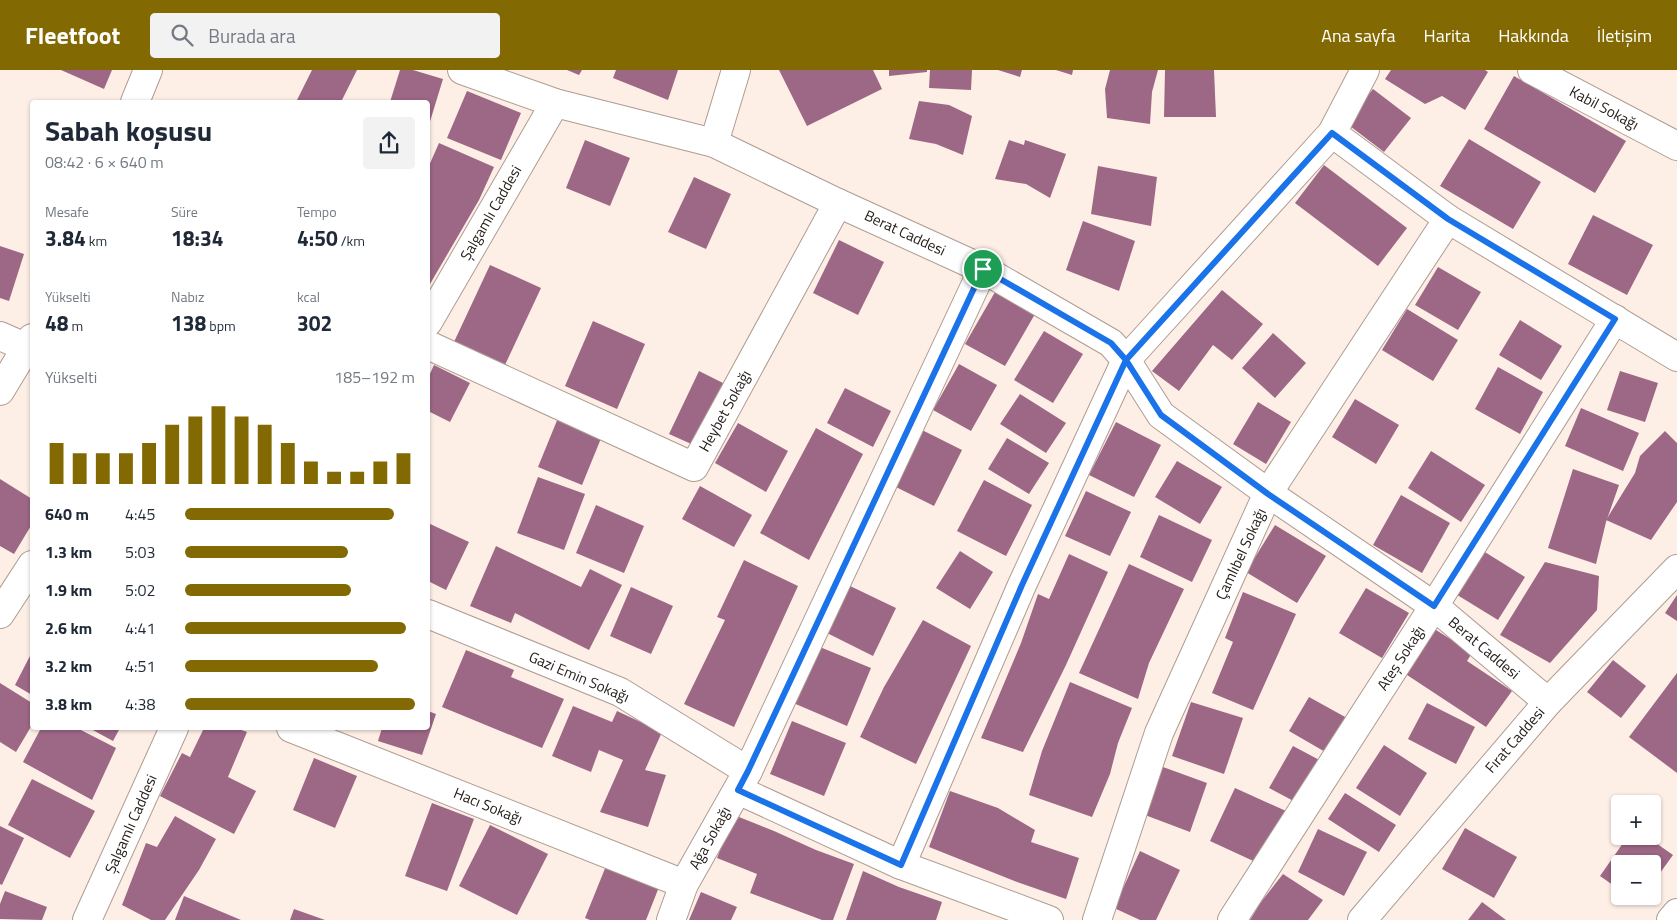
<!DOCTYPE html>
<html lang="tr">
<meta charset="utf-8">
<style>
body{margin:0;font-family:"Titillium Web",sans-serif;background:#f2f2f3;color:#1f2937;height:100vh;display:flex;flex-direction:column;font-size:19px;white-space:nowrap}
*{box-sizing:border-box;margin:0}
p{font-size:16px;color:#747a83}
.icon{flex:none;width:28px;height:28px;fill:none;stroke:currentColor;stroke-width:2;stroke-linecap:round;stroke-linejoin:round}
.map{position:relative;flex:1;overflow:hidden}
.panel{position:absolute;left:30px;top:30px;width:400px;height:630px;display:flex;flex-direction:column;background:#fff;border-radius:5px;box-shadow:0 1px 4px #0004}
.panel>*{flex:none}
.buttons{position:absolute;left:1611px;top:725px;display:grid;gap:10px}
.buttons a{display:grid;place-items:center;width:50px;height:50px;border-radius:5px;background:#fff;box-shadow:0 1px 4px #0004;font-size:25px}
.pin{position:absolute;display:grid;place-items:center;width:42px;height:42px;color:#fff;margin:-21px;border:2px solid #fff;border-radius:50%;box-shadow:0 1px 5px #0007}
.round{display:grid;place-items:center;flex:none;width:52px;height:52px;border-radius:5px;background:#f2f2f3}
.headline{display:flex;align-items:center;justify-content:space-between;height:85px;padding:0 15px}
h1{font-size:28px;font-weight:700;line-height:38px}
.stats{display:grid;grid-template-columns:repeat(3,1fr);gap:8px;height:85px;padding:5px 15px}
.stats div{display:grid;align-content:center}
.stats b{font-size:21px;font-weight:700}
.stats small{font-size:14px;font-weight:400}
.stats p{font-size:14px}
.chart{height:140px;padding:10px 15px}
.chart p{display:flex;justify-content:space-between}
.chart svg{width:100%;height:90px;margin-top:5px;stroke:#836902;stroke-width:6}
ul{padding:0 15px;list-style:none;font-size:16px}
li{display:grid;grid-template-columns:80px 60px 1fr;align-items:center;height:38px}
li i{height:12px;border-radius:6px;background:#836902}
header{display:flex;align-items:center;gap:30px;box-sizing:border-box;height:70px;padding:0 25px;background:#836902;color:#fff}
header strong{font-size:24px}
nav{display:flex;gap:28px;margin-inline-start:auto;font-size:18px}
.search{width:350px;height:45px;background:#f2f2f3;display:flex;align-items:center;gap:12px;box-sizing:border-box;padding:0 18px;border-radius:5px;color:#747a83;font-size:19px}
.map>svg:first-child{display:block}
.building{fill:#9d6786}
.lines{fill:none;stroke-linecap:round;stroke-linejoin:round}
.minor-casing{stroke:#ae9c92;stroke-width:30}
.minor{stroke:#fff;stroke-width:28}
.route-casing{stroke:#fff;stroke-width:10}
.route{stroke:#1a73e8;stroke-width:6}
.labels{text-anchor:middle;stroke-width:4;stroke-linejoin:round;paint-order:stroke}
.street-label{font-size:15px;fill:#27201d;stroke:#fff}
</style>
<header>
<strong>Fleetfoot</strong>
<div class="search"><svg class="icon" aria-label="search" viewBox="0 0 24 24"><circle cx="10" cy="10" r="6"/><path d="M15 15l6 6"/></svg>Burada ara</div>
<nav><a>Ana sayfa</a><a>Harita</a><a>Hakkında</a><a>İletişim</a></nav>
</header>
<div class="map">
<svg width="1677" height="850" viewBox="0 0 1677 850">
<rect width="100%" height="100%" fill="#feefe6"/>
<g class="building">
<polygon points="61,0 112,0 104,19"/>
<polygon points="312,0 357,0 341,32 296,32"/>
<polygon points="400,0 413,0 443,9 428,58 428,32 390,32"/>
<polygon points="567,0 582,0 579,5"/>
<polygon points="616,0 678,0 668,30 613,8"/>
<polygon points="779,0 873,0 882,19 807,56"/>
<polygon points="889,0 927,0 927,2 889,6"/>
<polygon points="930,0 972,0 971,20 929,18"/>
<polygon points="998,0 1022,0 1020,7"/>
<polygon points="1056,0 1073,0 1072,5"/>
<polygon points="1110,0 1158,0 1152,22 1150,54 1107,48 1105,19"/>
<polygon points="1165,0 1214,0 1216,47 1164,47"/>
<polygon points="1391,0 1485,0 1488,2 1465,40 1442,26 1425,34 1385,9"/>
<polygon points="1514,6 1626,71 1595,123 1484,59"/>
<polygon points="1373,19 1411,48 1384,82 1346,53"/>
<polygon points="467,21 521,43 501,90 447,68"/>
<polygon points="919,31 949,35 972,46 963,85 936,74 909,69"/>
<polygon points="1469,69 1541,112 1513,159 1440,116"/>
<polygon points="585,70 630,88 610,136 566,118"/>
<polygon points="1009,70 1024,75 1025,70 1066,84 1050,128 1026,114 995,109"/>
<polygon points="439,73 494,97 479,130 430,214 428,213 429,108 428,98"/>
<polygon points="1324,95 1407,158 1378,196 1295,133"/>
<polygon points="1098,96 1157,107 1151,156 1091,144"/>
<polygon points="694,107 731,124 706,179 668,162"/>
<polygon points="1593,145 1653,175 1627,225 1568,194"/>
<polygon points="1083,151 1135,171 1119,221 1066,200"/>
<polygon points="839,170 884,192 858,245 813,223"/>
<polygon points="0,176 24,184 9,231 0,228"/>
<polygon points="490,195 541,218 504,297 454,272"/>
<polygon points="1438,197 1481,222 1458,260 1415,235"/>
<polygon points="1222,220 1263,254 1232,290 1213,275 1179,321 1152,301"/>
<polygon points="995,222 1035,244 1005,296 965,274"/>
<polygon points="1407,239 1458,270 1433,311 1382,280"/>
<polygon points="1520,250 1562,276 1541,310 1499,285"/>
<polygon points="593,251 645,274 617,339 565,316"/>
<polygon points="1044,261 1083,284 1053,333 1014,310"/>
<polygon points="1273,263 1306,293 1275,328 1242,298"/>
<polygon points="959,294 997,315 971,361 933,340"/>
<polygon points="434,295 470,313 450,352 428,341 428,308"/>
<polygon points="1498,297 1543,322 1520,364 1475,339"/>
<polygon points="699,301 727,315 698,377 669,364"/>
<polygon points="1620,301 1658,313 1645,352 1607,340"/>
<polygon points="845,318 891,341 873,377 827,353"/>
<polygon points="1020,324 1066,353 1046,383 1000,354"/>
<polygon points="1355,329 1399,355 1376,394 1332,367"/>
<polygon points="1258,332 1291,352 1266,394 1233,374"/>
<polygon points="1581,338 1639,363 1623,401 1565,376"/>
<polygon points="558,348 602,366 582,415 538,397"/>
<polygon points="1116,352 1161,375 1134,427 1089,405"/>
<polygon points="738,353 788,381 766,422 715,393"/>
<polygon points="816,358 863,384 809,490 760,463"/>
<polygon points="920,359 962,380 934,436 892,415"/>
<polygon points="1665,361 1677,373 1677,432 1651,470 1606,450 1635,403 1640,386"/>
<polygon points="1007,368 1049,393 1029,424 988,399"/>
<polygon points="1431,381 1485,415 1461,452 1408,418"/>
<polygon points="1177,391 1222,417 1200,454 1155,427"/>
<polygon points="1573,399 1619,415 1606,452 1596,494 1548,478"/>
<polygon points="538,407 585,424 564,480 517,463"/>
<polygon points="0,409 32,429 32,454 14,484 0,476"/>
<polygon points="984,410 1032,435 1006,486 957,461"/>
<polygon points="700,416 752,445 734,477 682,449"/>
<polygon points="1086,421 1131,442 1110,486 1065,466"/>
<polygon points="1401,425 1450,453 1422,503 1373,475"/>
<polygon points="596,435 644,456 624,503 576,483"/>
<polygon points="1159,445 1212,470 1192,512 1140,487"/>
<polygon points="428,453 469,472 446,520 428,511"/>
<polygon points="1275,455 1326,486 1297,533 1246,502"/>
<polygon points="496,476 581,517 590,499 622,515 589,580 515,543 511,553 470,536"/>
<polygon points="1480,479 1525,507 1498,550 1454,523"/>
<polygon points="960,481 993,502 970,539 936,518"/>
<polygon points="1069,484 1108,502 1066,595 1023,682 981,668 1021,573 1038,524 1049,529"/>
<polygon points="744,490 798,516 734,657 684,634 725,550 717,547"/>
<polygon points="1545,492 1599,506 1597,540 1550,593 1500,565"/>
<polygon points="1129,494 1184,519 1149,593 1138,629 1079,603"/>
<polygon points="848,515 896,538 873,586 825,562"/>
<polygon points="631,517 673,536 651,584 610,566"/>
<polygon points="1366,518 1409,543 1382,588 1339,563"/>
<polygon points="1243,522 1296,544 1253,640 1212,623 1233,572 1225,568"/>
<polygon points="1677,525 1677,551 1665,543"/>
<polygon points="923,550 971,576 916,694 860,667 884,617"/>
<polygon points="1433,558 1472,583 1467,591 1512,621 1486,657 1404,603"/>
<polygon points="815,575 871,598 847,656 791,632"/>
<polygon points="466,580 514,600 511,607 564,629 542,678 442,637"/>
<polygon points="32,582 32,625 15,615"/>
<polygon points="1613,590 1646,616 1621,648 1587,622"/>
<polygon points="1677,603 1677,703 1629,667"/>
<polygon points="1070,612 1132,638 1118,673 1110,704 1092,747 1029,725 1042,681"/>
<polygon points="0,613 32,633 32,655 16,682 0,672"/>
<polygon points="1309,627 1347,648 1327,683 1289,661"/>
<polygon points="1191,632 1243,648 1224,704 1172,686"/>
<polygon points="1427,633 1475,657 1456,694 1408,669"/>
<polygon points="573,636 612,652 617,641 662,662 645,700 666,705 648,757 600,742 623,690 599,680 591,702 552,686"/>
<polygon points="428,641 436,644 422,685 378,671 382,658 428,658"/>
<polygon points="792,651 846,673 824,726 770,704"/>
<polygon points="41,658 77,658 116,678 92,730 23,692"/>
<polygon points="89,658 120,658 113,671"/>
<polygon points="204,658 236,658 247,662 228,707 256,721 234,764 160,726 182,683 190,687"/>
<polygon points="1384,675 1427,703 1400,746 1356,718"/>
<polygon points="1293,676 1325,693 1301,735 1269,718"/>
<polygon points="314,688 357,706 335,758 293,740"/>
<polygon points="1163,697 1207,713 1190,762 1145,745"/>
<polygon points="32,709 95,741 70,788 8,755"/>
<polygon points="1235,718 1286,741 1262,795 1210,771"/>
<polygon points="950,721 998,738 1035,760 1031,772 1079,788 1066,829 1017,812 929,777"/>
<polygon points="1345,723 1396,755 1379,782 1328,749"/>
<polygon points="432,733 474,749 447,821 405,806"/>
<polygon points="734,745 774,761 816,780 854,794 833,850 822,850 750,823 757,804 717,788"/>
<polygon points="175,746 216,769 199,800 165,850 151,850 122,835 146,773 157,777"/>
<polygon points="490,755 548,784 517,845 459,816"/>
<polygon points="0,756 24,768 2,815 0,814"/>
<polygon points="1465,758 1517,787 1494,828 1442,799"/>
<polygon points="1318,759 1367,782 1344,826 1298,802"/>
<polygon points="1628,766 1646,766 1673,785 1652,814 1652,794 1620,794 1620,820 1600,806"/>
<polygon points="1140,781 1180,800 1156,850 1140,850 1114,838"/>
<polygon points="606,796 659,817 646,850 590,850 585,848"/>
<polygon points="863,801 899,817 942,832 936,850 846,850"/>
<polygon points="1283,804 1323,830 1308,850 1250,850 1261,832"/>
<polygon points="5,821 47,837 42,850 0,849 0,834"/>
<polygon points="701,822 737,837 731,850 689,850"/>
<polygon points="184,826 241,850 175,850"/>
<polygon points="1629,826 1644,826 1639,833"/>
<polygon points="1482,832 1506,850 1468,850"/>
<polygon points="294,839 325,850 290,850"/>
</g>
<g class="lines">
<g class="minor-casing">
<g id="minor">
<polyline points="462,0 555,33 714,73 838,133 983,199 1111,273 1126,290 1161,345 1268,423 1434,536 1548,632"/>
<polyline points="1532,0 1677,76"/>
<polyline points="135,32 148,0"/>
<polyline points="1332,63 1448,149 1677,287"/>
<polyline points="714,73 736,0"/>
<polyline points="428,252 555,33"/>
<polyline points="0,266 32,280"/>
<polyline points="428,275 694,397 838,133"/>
<polyline points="0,321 32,268"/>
<polyline points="0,544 32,495"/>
<polyline points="428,544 620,622 748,701"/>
<polyline points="291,658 684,814"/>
<polyline points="738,720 901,795 1049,850"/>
<polyline points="901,795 1022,515 1126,290 1332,63 1365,0"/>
<polyline points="87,850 174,658"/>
<polyline points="671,850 684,814 748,701 983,199"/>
<polyline points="1097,850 1159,663 1268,423 1448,149"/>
<polyline points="1232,850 1434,536 1615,249"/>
<polyline points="1362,850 1548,632 1677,499"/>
<polyline points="1671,850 1677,843"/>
</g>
</g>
<use href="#minor" class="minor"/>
</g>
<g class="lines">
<g class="route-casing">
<polyline id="route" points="983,199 748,701 738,720 901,795 1022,515 1126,290 1161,345 1268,424 1434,536 1615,249 1448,149 1332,63 1126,290 1111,273 983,199"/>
</g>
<use href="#route" class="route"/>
</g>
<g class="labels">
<g class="street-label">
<text transform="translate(1604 38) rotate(28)" y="5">Kabil Sokağı</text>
<text transform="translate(491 143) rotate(-60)" y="5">Şalgamlı Caddesi</text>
<text transform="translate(905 163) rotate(25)" y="5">Berat Caddesi</text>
<text transform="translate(725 341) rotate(-61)" y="5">Heybet Sokağı</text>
<text transform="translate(1241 484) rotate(-65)" y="5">Çamlıbel Sokağı</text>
<text transform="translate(1484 578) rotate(40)" y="5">Berat Caddesi</text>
<text transform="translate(1401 588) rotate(-57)" y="5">Ateş Sokağı</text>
<text transform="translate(579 607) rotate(23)" y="5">Gazi Emin Sokağı</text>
<text transform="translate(1515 670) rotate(-49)" y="5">Fırat Caddesi</text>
<text transform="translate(488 736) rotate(22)" y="5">Hacı Sokağı</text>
<text transform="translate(131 754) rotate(-66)" y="5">Şalgamlı Caddesi</text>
<text transform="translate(710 768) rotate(-61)" y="5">Ağa Sokağı</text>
</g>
</g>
</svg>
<div class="buttons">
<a>+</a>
<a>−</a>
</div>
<div class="pin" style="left:983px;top:199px;background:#1e9e55"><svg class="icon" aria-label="arrive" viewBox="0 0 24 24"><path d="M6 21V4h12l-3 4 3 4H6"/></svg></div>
<section class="panel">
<div class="headline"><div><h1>Sabah koşusu</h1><p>08:42 · 6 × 640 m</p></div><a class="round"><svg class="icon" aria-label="share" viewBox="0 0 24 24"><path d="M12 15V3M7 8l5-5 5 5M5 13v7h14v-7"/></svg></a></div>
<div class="stats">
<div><p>Mesafe</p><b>3.84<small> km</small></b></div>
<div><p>Süre</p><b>18:34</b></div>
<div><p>Tempo</p><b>4:50<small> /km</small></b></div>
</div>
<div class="stats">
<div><p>Yükselti</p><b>48<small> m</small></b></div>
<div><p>Nabız</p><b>138<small> bpm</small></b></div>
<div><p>kcal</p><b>302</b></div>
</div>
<div class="chart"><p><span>Yükselti</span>185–192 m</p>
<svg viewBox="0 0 160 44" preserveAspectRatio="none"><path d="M5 44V24M15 44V29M25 44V29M35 44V29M45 44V24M55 44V15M65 44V11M75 44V6M85 44V11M95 44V15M105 44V24M115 44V33M125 44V38M135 44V38M145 44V33M155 44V29"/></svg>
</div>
<ul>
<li><b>640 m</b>4:45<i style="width:91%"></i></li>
<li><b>1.3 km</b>5:03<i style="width:71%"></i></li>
<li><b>1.9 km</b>5:02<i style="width:72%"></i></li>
<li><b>2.6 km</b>4:41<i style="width:96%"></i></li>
<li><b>3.2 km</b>4:51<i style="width:84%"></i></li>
<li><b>3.8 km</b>4:38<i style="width:100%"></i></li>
</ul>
</section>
</div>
